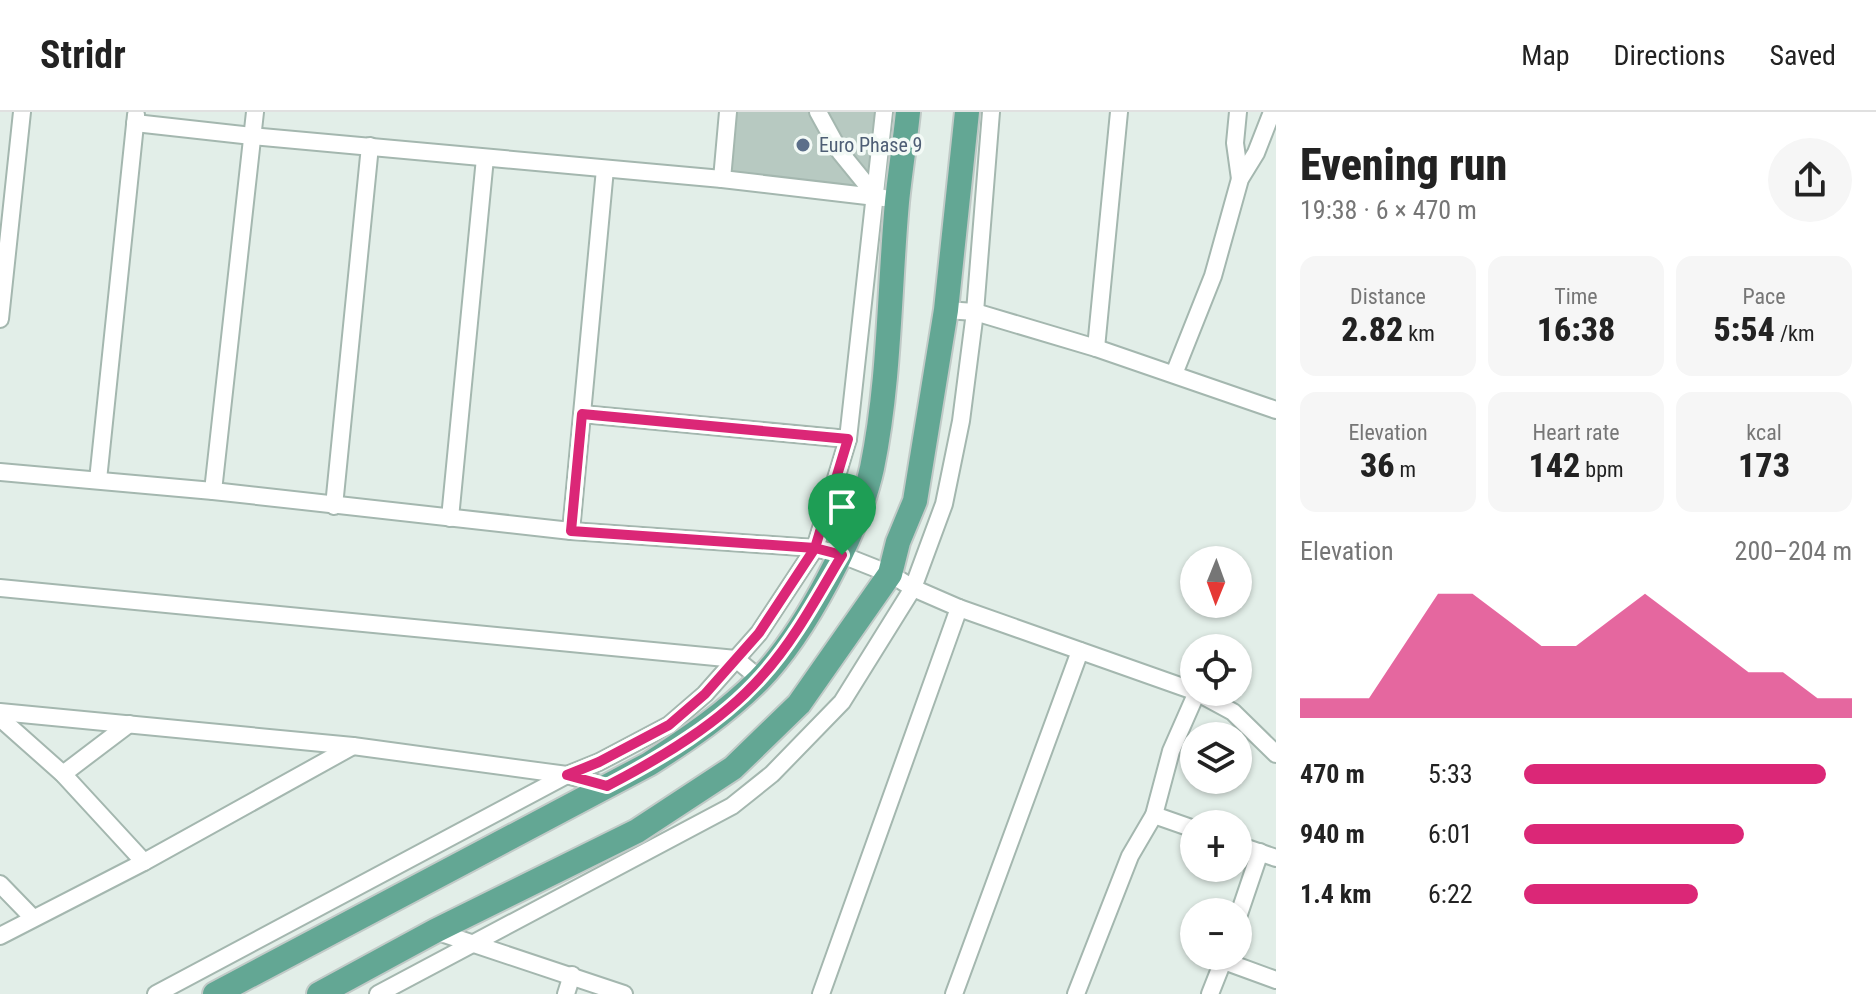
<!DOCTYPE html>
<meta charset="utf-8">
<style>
body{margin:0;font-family:"Roboto Condensed",sans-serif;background:#f6f6f6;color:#222;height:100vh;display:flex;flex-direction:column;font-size:30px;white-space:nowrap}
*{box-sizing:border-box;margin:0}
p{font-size:26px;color:#767676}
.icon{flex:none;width:44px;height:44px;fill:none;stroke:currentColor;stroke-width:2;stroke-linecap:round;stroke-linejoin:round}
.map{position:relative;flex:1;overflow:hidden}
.panel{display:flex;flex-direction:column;background:#fff;width:600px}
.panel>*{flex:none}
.needle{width:52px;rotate:181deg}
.buttons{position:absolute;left:1180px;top:434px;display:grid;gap:16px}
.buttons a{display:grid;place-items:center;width:72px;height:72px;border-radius:50%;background:#fff;box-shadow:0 2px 6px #0004;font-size:40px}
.pin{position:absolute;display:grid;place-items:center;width:68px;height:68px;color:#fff;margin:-82px -34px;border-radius:50% 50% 50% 0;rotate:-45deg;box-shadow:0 0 8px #0007}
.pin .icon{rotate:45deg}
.round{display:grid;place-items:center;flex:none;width:84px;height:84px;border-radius:42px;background:#f6f6f6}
.summary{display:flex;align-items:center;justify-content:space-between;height:136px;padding:0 24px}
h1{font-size:44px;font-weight:800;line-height:60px}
.figures{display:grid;grid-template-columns:repeat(3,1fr);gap:12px;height:136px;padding:8px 24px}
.figures div{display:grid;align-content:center;border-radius:16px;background:#f6f6f6;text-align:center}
.figures b{font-size:34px;font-weight:800}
.figures small{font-size:22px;font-weight:400}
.figures p{font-size:22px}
.chart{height:224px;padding:16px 24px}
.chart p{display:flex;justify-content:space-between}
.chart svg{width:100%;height:144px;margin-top:8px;fill:#db2777;opacity:.7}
ul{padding:0 24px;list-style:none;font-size:26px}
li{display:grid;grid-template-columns:128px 96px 1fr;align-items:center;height:60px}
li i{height:20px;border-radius:10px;background:#db2777}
header{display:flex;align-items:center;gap:48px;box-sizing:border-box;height:112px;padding:0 40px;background:#fff;border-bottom:2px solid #e0e0e0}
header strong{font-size:38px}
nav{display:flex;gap:44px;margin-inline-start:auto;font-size:28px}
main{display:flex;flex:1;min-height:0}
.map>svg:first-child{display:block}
.building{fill:#b7c9c1}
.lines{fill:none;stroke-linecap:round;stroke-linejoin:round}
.minor-casing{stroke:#a4b7af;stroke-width:20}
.primary-casing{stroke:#c1cac7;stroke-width:28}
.minor{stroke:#fff;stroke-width:16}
.primary{stroke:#63a794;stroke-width:24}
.route-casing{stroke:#fff;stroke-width:16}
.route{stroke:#db2777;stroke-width:10}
.service-dot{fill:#5c6f8a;stroke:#f3faf6;stroke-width:3}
.labels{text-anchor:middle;stroke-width:7;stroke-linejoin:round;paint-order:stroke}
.service-label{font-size:20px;fill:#4e5e75;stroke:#f3faf6;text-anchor:start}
</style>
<header>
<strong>Stridr</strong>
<nav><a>Map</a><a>Directions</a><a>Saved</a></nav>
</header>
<main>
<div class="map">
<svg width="1276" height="882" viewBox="0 0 1276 882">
<rect width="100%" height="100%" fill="#e2eee8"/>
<polygon class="building" points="728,0 884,0 875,83 722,67"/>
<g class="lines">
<g class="minor-casing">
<g id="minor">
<polyline points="818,0 840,40 875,83"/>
<polyline points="1238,0 1235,31 1240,67"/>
<polyline points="135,11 252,24 722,67 884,86"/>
<polyline points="722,67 728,0"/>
<polyline points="946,198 975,200 1096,236 1276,298"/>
<polyline points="0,207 22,0"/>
<polyline points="1096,236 1119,0"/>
<polyline points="1174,262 1213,164 1240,67 1256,41 1272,0"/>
<polyline points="582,302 848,327"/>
<polyline points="0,360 213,379 571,419 815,436 842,443 890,462 913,476 959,496 1194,579"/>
<polyline points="98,368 136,3"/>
<polyline points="213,379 255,0"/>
<polyline points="334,394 370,34"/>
<polyline points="450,406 485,46"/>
<polyline points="571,419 605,57"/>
<polyline points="0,476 736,547 760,567"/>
<polyline points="1196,580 1233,600 1276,642"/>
<polyline points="0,600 353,634 567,663 607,674"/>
<polyline points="0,606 63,662 144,750"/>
<polyline points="63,662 129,612"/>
<polyline points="1154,703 1194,717"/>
<polyline points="1238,733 1276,746"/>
<polyline points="0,772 33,806"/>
<polyline points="1238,805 1260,740"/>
<polyline points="435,819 624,882"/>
<polyline points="0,824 144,750 353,634"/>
<polyline points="1224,849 1276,868"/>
<polyline points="156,882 567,663 599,650 669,613 705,582 759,521 815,436 848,327 884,0"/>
<polyline points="378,882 732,694 772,662 842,590 913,476 944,392 961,309 975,200 991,0"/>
<polyline points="566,882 572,863"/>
<polyline points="821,882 959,496"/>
<polyline points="954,882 1080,539"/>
<polyline points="1076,882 1130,744 1154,703 1171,639 1197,580"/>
<polyline points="1210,882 1225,844"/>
</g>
</g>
<g class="primary-casing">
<g id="primary">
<path d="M215,882L649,652C688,627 726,601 759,568C805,521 858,420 872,356C890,268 889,179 897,90C900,60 905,30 908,0"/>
<polyline points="319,882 435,819 637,719 733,656 799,592 890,462 898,430 915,389 946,198 967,0"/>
</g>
</g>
<use href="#minor" class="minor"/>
<use href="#primary" class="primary"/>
</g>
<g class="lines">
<g class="route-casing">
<path id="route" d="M842,443L815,436L571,419L582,302L848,327L815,436L759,521L705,582L669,613L599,650L567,663L607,674C661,646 720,611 761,565C794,529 817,485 842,443"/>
</g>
<use href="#route" class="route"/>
</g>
<circle class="service-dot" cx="803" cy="33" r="8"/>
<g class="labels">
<g class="service-label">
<text x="819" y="40">Euro Phase 9</text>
</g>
</g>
</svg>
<div class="buttons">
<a><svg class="needle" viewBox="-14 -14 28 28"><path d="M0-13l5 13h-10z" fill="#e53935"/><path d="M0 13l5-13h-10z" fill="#767676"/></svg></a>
<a><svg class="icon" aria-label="locate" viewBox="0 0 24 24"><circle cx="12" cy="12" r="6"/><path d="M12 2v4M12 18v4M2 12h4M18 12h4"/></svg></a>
<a><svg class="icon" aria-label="layers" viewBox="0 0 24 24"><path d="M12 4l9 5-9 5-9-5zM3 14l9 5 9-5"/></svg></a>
<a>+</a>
<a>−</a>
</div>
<div class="pin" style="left:842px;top:443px;background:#1e9e55"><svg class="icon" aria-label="arrive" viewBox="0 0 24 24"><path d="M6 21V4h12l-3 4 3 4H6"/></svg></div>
</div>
<section class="panel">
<div class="summary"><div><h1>Evening run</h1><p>19:38 · 6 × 470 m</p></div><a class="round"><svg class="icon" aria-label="share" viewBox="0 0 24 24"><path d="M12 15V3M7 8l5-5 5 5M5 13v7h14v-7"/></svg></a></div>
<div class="figures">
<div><p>Distance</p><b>2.82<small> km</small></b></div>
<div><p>Time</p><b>16:38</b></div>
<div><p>Pace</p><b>5:54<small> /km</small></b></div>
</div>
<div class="figures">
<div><p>Elevation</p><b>36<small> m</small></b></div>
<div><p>Heart rate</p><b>142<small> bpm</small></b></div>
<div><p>kcal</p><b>173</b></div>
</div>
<div class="chart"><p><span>Elevation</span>200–204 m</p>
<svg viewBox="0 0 160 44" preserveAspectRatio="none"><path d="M0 44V38L10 38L20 38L30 22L40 6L50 6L60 14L70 22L80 22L90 14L100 6L110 14L120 22L130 30L140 30L150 38L160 38V44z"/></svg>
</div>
<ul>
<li><b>470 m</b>5:33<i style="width:92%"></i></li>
<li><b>940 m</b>6:01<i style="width:67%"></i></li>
<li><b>1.4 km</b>6:22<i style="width:53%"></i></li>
</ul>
</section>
</main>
